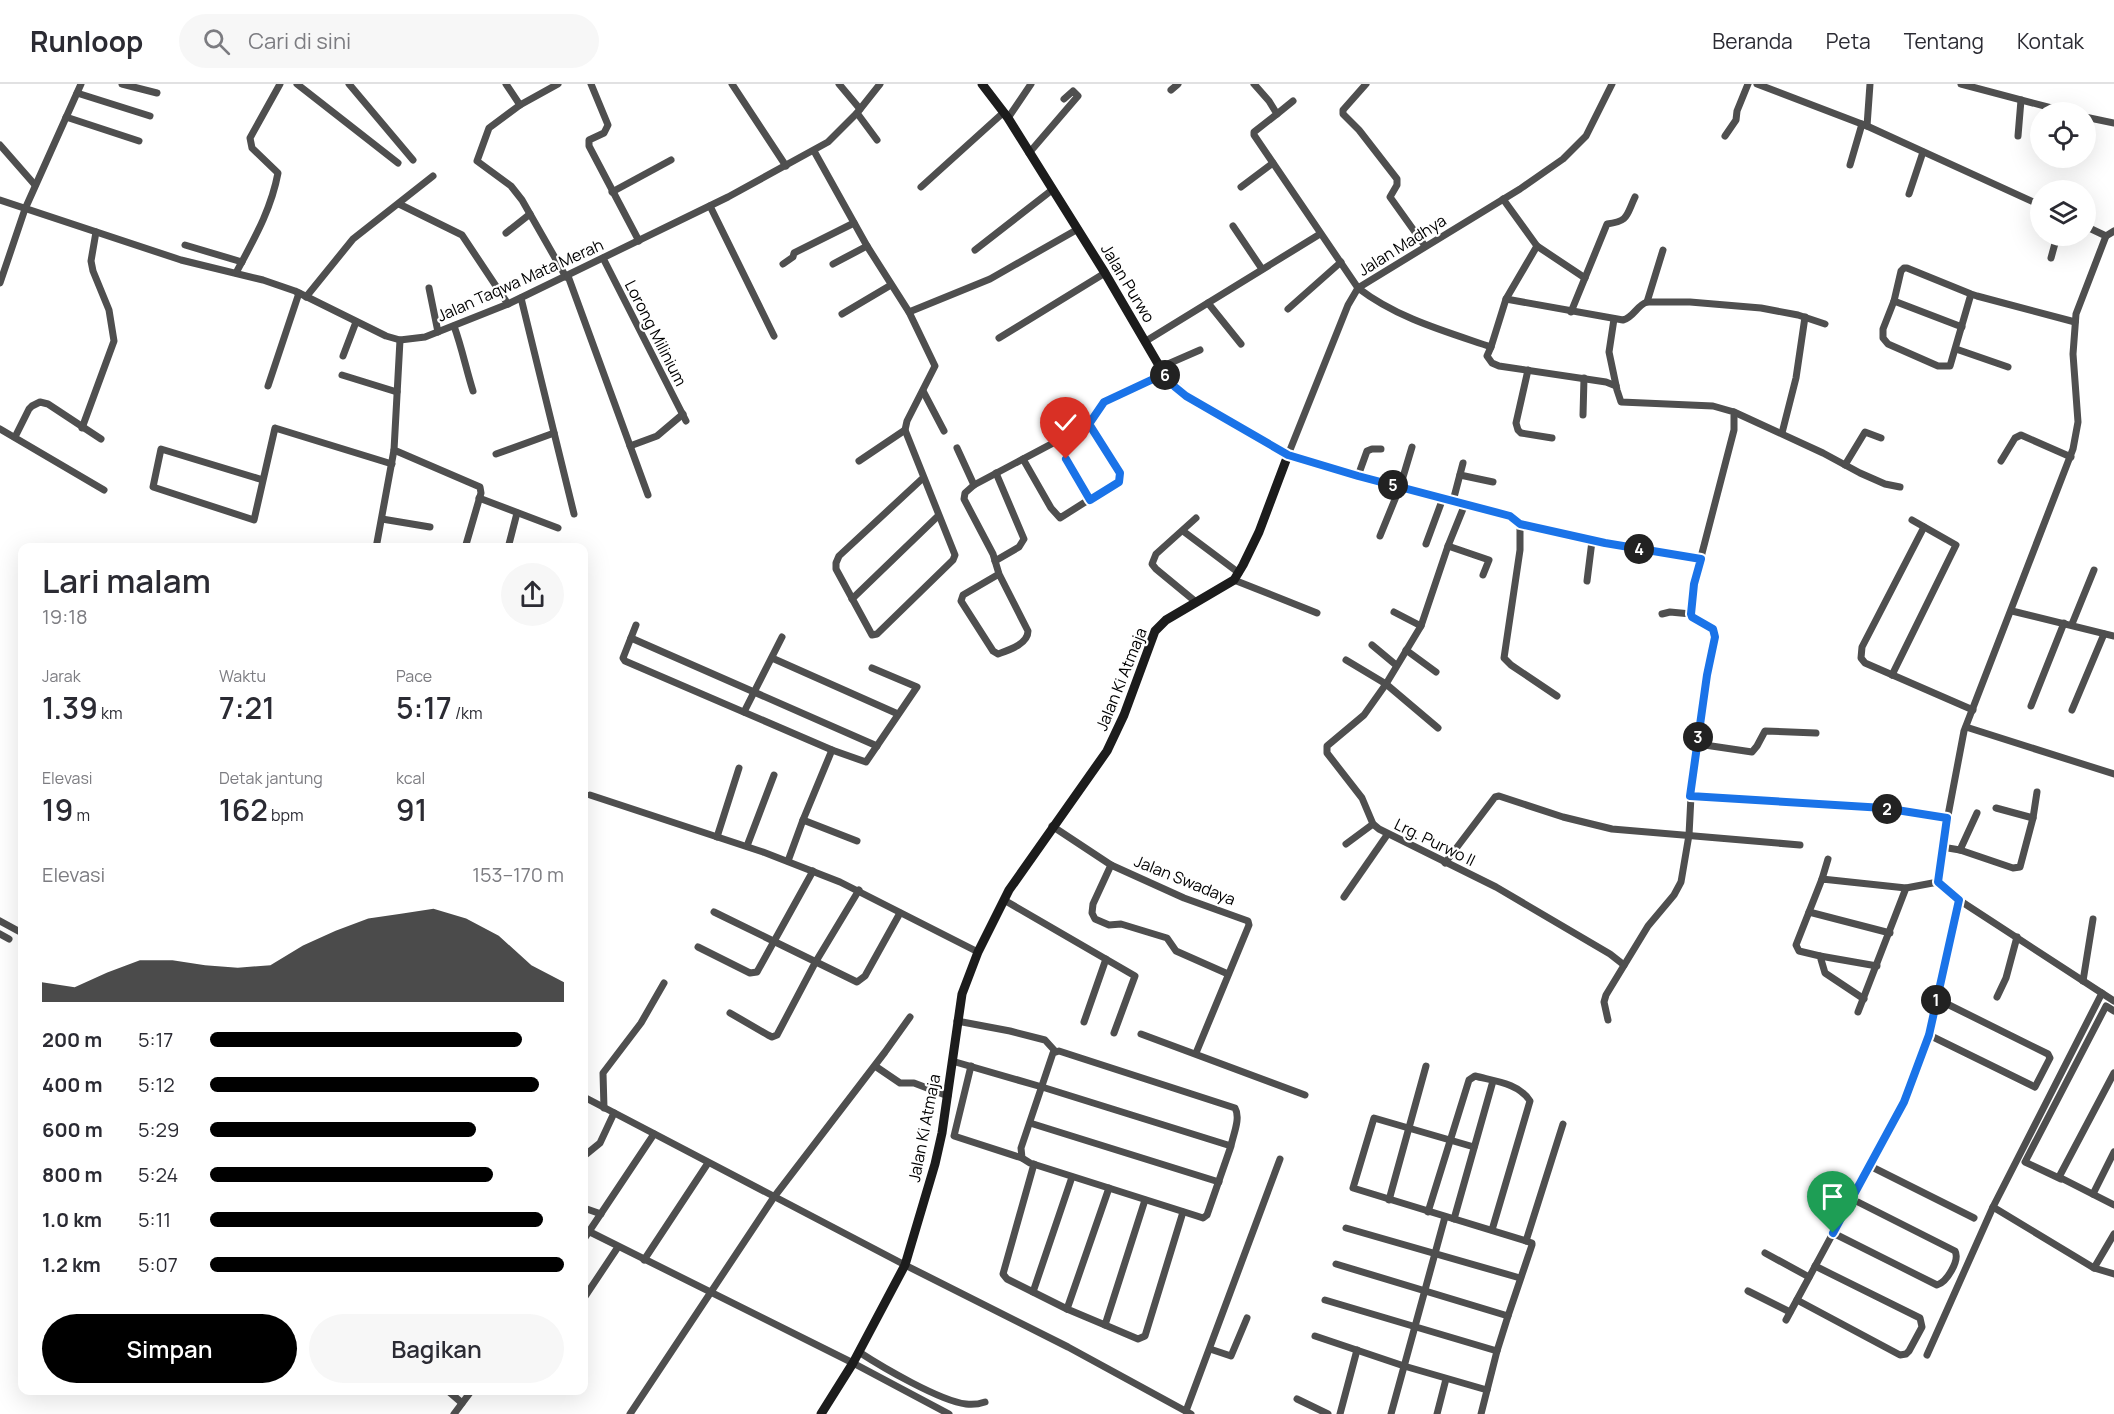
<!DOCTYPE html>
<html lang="id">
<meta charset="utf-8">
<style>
body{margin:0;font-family:Manrope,sans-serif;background:#f7f7f7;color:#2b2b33;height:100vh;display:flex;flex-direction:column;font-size:22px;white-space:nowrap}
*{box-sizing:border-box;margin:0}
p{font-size:20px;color:#7c7c81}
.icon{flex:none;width:33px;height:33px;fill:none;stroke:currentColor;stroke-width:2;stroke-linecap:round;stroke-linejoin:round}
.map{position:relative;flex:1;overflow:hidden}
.panel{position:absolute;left:18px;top:459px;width:570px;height:852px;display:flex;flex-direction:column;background:#fff;border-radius:12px;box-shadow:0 6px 24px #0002}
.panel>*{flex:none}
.controls{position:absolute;left:2030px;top:18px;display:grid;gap:12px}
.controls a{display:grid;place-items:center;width:66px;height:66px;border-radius:50%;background:#fff;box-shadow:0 6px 24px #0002;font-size:30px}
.pin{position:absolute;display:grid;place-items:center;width:51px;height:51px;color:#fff;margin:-62px -26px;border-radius:50% 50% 50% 0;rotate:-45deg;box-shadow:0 0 6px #0007}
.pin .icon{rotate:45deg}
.km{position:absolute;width:30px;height:30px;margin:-15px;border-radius:50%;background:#222;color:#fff;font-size:16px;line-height:30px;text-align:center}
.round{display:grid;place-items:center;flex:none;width:63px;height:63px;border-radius:32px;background:#f7f7f7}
.summary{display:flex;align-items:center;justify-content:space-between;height:102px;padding:0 24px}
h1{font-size:33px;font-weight:600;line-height:45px}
.metrics{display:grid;grid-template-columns:repeat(3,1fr);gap:9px;height:102px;padding:6px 24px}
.metrics div{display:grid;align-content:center}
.metrics b{font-size:30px;font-weight:600}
.metrics small{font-size:16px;font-weight:400}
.metrics p{font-size:16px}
.chart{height:168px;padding:12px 24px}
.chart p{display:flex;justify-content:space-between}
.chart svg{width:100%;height:108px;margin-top:6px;fill:#000;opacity:.7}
.button{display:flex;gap:12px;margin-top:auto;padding:12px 24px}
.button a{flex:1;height:69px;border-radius:36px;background:#000;color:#fff;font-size:24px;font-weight:600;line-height:69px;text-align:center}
.button a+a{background:#f7f7f7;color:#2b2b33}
ul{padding:0 24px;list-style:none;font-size:20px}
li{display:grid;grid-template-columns:96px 72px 1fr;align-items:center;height:45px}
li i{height:15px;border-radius:8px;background:#000}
header{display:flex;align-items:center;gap:36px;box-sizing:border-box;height:84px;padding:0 30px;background:#fff;border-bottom:2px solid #e1e1e2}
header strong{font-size:28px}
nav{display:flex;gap:33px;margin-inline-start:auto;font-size:21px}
.search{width:420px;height:54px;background:#f7f7f7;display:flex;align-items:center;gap:15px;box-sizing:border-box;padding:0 21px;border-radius:33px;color:#7c7c81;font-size:22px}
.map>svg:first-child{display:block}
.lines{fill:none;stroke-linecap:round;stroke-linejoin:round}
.street{stroke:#4f4f4f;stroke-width:7}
.secondary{stroke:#1c1c1c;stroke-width:9}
.route-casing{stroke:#fff;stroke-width:12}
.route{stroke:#1a73e8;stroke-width:8}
.labels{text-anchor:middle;stroke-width:4.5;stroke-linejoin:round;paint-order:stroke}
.street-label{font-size:16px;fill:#000;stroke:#fff}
</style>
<header>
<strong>Runloop</strong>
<div class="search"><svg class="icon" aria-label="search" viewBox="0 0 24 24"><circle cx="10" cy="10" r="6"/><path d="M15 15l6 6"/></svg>Cari di sini</div>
<nav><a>Beranda</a><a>Peta</a><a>Tentang</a><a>Kontak</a></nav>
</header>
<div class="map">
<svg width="2114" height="1330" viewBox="0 0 2114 1330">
<rect width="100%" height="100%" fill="#fff"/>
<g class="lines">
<g class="street">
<polyline points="122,0 157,9"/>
<polyline points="297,0 398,79"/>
<polyline points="349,0 413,76"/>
<polyline points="506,0 520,21"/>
<polyline points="558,0 520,21 489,44 477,77 511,102 522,116 566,193"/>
<polyline points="591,0 608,41 604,49 589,56 589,62 639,157"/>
<polyline points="732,0 786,82"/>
<polyline points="839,0 860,25"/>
<path d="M1254,0L1269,17L1277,30L1254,48V51L1358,204C1397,234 1444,247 1491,263L1487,272L1492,279L1499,282L1606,298L1616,302"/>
<polyline points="1366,0 1343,26 1343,30 1359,46 1397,95 1397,101 1390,113 1425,162"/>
<polyline points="1757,0 1867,42 2040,121"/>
<polyline points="1961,0 2067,28"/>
<polyline points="1171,6 1178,0"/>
<polyline points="77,9 150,32"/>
<polyline points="857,29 877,56"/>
<polyline points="1277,30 1293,17"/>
<polyline points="66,33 139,57"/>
<polyline points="2085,33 2114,39"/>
<polyline points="1008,34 1031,0"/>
<polyline points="1867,42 1870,0"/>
<polyline points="1725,52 1736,36 1737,27 1748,0"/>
<polyline points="2018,52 2021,16"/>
<polyline points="0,61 35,101"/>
<polyline points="814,67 867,162 909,228 935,282 907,337 905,346 955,471 953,476 877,550 872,551 836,485 836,479 839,472 923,394"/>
<polyline points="1029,69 1078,12 1073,7 1064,15"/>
<polyline points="1850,81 1862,40"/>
<polyline points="921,103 1004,28"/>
<polyline points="1241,103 1273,79"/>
<polyline points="612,108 671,76"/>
<polyline points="1909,110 1923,68"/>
<polyline points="0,116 181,176 263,196 295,207 386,252 400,256 425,253 508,220 728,113 828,58 857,29 880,0"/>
<polyline points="399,120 462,151 508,220"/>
<polyline points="710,122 774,252"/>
<polyline points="1233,142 1262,185"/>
<polyline points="2085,142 2106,152 2076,230 2073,270 2078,338 2073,365 1964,647 1942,763 1938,798 1959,816 2114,917"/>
<polyline points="506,149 530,130"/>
<polyline points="2106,152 2114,147"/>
<polyline points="185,161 242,178"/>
<polyline points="1537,162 1585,194"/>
<polyline points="975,166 1052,106"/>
<polyline points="603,174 686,337"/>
<polyline points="2051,174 2057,152"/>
<polyline points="783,180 793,173 794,169 854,139"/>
<polyline points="833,180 867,162"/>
<path d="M236,189C254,155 271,126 278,89L252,64L250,54L280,0"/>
<polyline points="568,192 648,411"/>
<polyline points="0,199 25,125 81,0"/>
<polyline points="429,204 438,248"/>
<polyline points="1971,210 1950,282 1938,282 1888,260 1883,254 1883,245 1894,217 1901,187 1904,184 1907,184 1971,210 1977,212 2075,238"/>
<polyline points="306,213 353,155 433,92"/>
<polyline points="521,214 574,430"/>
<path d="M1506,215L1623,236C1634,233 1636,222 1647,218H1690L1761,224L1798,231L1825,240"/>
<polyline points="1894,217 1962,243"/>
<polyline points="1647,218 1663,166"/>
<polyline points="1208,219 1241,260"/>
<polyline points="1288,225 1341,178"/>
<polyline points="909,228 990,195 1078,145"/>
<path d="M1571,228L1607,140C1629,137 1626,132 1635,113"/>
<polyline points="842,230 891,201"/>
<path d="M454,242C462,264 466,285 473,307"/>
<polyline points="999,254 1105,189"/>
<polyline points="400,256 394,366 480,403 481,409 465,464"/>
<polyline points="1146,257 1320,150"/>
<polyline points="1491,263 1506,215 1537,162 1503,115"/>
<polyline points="1956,265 2008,283"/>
<polyline points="343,272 356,238"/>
<polyline points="1161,283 1200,266"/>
<polyline points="1528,286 1516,339 1518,346 1521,349 1552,354"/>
<polyline points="342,291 397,308"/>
<polyline points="268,302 299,209"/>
<polyline points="923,307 944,347"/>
<polyline points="1734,328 1823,369 1860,389 1885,400 1900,403"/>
<polyline points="1583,331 1584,294"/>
<polyline points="82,344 114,257 109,226 93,187 91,177 96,148"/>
<polyline points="0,345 104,406"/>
<polyline points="1782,349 1796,294 1805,233"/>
<polyline points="15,353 29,325 32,322 40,318 48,320 101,355"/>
<polyline points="630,362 657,352 683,330"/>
<polyline points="957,364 974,401"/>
<polyline points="496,370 554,349"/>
<polyline points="1023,375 1051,424 1060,434 1120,396 1120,389 1089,340"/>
<polyline points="1066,375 1090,416"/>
<polyline points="859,377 905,346"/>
<polyline points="2001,377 2015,354 2021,351 2071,373"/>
<polyline points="1845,381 1865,348 1881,354"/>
<polyline points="1460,391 1493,398"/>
<polyline points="1358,392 1367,367 1372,365 1381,365"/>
<polyline points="263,396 161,365 153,403 254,436 275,344 392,380"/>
<polyline points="479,414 558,444"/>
<polyline points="1453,417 1463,379"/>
<polyline points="1465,420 1448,462 1421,542 1386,600 1364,631 1327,662 1327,669 1362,714 1373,740 1379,745 1496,803 1610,870 1624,881"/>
<polyline points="382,435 430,443"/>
<polyline points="1520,440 1510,432 1358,392 1288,371 1348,221 1358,204 1520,105 1563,75 1586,52 1612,0"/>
<polyline points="1520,440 1520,466 1504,574 1511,581 1557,612"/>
<polyline points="1520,440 1605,459 1700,475"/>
<polyline points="1924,443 1862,563 1861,574 1865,579 1973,626"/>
<polyline points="1183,447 1239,489"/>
<polyline points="1380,452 1400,403 1412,363"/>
<polyline points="1426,460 1443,414"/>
<polyline points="1448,462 1489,476 1483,491"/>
<polyline points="376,464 394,366"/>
<polyline points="508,464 517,429"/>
<polyline points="995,477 1019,463 1024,455 996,389"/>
<path d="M999,490L963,511L961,517L993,567L998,570C1009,566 1028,560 1028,547L999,490L993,470L964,415L965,409L974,401L1089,340L1104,318L1164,290"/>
<polyline points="1234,496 1317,529"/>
<polyline points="1587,497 1592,457"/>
<polyline points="852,515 938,432"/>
<polyline points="1196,518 1156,485 1152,480 1156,470 1196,434"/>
<polyline points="2012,527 2114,552"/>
<polyline points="1394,528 1421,542"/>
<polyline points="1662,530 1670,528 1691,530"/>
<polyline points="2072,540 2094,486"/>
<polyline points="636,541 623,574 625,577 832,666"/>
<polyline points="631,554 877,662"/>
<polyline points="1372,561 1396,581"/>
<polyline points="1406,566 1436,588"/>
<polyline points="772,574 898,630"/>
<polyline points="1346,576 1386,600 1438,644"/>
<polyline points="1892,591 1956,461 1912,436"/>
<polyline points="2031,622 2064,539"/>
<polyline points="2072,626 2104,550"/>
<polyline points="744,628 782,553"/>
<polyline points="1966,643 2114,690"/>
<polyline points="1698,660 1752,668 1757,662 1765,647 1816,649"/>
<polyline points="590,711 763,768 840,798 978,868"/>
<polyline points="1691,712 1884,724 1948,734"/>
<polyline points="1996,724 2033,734"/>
<polyline points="803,736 832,666 866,678 917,603 872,584"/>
<polyline points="1052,742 1111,781 1184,814 1248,837 1249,841 1196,969"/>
<polyline points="717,753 739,684"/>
<polyline points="1346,760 1373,740"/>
<polyline points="747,762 774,691"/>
<polyline points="1942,763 1960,766 2013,784 2020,783 2033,734 2037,708"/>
<polyline points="1960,766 1977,729"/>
<polyline points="788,777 803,736 857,757"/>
<polyline points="1445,779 1495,713 1499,712 1563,733 1612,745 1800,761"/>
<polyline points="1111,781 1093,820 1092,829 1095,835 1109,841 1121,840 1167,854 1176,867 1228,890"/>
<polyline points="1822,795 1828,775"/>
<polyline points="1344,813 1387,751"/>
<polyline points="1004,816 1135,892 1114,949"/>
<polyline points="714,828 857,898 865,892 900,829"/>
<polyline points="1809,828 1890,849"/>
<polyline points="0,837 22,849"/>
<polyline points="0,850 9,855"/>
<polyline points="698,863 750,889 757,888 813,787"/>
<polyline points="1820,872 1877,882"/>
<polyline points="2083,897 2093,835"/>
<polyline points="1997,913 2006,894 2017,853"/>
<polyline points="1864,915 1825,889 1820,872 1799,867 1796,861 1822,795 1906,804"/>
<polyline points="1858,928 1906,804 1938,798"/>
<polyline points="730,929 768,951 772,953 777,951 815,879 859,806"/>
<polyline points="1608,936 1604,918 1606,911 1648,842 1674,811 1681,798 1689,751 1691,712 1707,591 1715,553 1713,545 1692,533 1690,525 1694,500 1734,346 1734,328 1713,322 1621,318 1617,306 1609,268 1614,235"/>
<polyline points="957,937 1010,947 1045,956 1055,967"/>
<polyline points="1084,938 1106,875"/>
<polyline points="1141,950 1305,1011"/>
<polyline points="1929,951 2035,1003 2050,974 2048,970 1937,915"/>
<path d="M952,977L1042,1003L1231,1062L1207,1131L1203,1134L1197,1132L1030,1079L1022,1074L1021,1064L1053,969L1059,967L1235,1024C1241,1034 1233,1051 1231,1062"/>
<polyline points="875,982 900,999 914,999 948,1012"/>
<polyline points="971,982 954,1052 1022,1074"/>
<polyline points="2114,989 2059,1093 2114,1121"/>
<polyline points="584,1013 905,1181 1068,1263 1191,1330"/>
<polyline points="604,1024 603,989 641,939 664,899"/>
<polyline points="1030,1039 1219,1098"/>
<polyline points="1474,1063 1374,1034 1353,1104 1526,1157 1563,1040"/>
<polyline points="584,1072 600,1059 614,1029"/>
<polyline points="1034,1080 1003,1190 1007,1195 1067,1225"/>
<polyline points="1870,1082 1974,1134"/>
<polyline points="2061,1095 2025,1078 2106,922 2114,927"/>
<polyline points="1109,1104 1067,1225 1105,1241 1145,1116"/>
<polyline points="2093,1110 2114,1068"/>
<polyline points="1389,1116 1426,982"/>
<polyline points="1993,1123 2094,1184 2114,1190"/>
<polyline points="584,1124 601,1130"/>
<path d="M1428,1128L1469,996L1475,992C1494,997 1519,999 1530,1017L1492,1146"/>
<polyline points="1454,1135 1493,997"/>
<polyline points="1346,1144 1520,1194"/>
<polyline points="584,1145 853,1279 949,1330"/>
<path d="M1833,1149L1937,1201C1947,1198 1960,1176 1955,1167L1852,1115"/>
<polyline points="584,1155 654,1050"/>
<polyline points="1765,1169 1809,1193"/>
<polyline points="644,1176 708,1079"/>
<polyline points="1336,1180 1508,1232 1532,1161 1532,1159 1526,1157"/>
<polyline points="2094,1184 2114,1150"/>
<polyline points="1748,1207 1790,1228"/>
<polyline points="1033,1208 1072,1093"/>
<polyline points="584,1214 618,1163"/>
<polyline points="1325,1216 1497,1267 1508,1232"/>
<polyline points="1797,1216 1900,1271 1906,1270 1909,1267 1922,1243 1920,1234 1815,1182"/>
<polyline points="1786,1236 1904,1018 1929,951 1959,816"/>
<polyline points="1105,1241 1138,1255 1145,1252 1183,1128"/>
<polyline points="1315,1252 1404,1282 1487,1306"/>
<polyline points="1210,1265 1231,1272 1247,1234"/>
<path d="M859,1268C882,1283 940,1317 966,1320C973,1321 979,1320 985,1318"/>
<polyline points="1927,1271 1993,1123 2102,909"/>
<polyline points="447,1306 462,1319"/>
<polyline points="1297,1315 1328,1330"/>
<polyline points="1186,1327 1280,1075"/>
<polyline points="454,1330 472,1306"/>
<polyline points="630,1330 774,1113 885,968 910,933"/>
<polyline points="1340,1330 1357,1266"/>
<polyline points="1391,1330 1445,1133"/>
<polyline points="1437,1330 1446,1295"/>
<polyline points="1481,1330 1497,1267"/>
</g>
<polyline class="secondary" points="821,1330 853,1279 905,1181 935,1080 942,1049 962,910 978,868 1009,806 1107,667 1124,631 1155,547 1166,536 1234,496 1243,481 1259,448 1288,371 1186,312 1164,290 1105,189 1008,34 982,0"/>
</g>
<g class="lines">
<g class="route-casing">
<polyline id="route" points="1066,375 1090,416 1119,398 1120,389 1089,340 1104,318 1164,290 1175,303 1186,312 1288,371 1358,392 1510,432 1520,440 1605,459 1701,475 1694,500 1691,530 1692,533 1713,545 1715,553 1707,591 1690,712 1884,724 1947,734 1938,798 1959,816 1929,951 1904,1018 1833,1149"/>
</g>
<use href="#route" class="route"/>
</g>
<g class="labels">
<g class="street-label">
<text transform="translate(1402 161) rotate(-32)" y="6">Jalan Madhya</text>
<text transform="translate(520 196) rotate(-24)" y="6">Jalan Taqwa Mata Merah</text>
<text transform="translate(1128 199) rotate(59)" y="6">Jalan Purwo</text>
<text transform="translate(656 249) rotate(63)" y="6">Lorong Milinium</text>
<text transform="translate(1121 595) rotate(-68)" y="6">Jalan Ki Atmaja</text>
<text transform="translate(1435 758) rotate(26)" y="6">Lrg. Purwo II</text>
<text transform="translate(1185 796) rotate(22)" y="6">Jalan Swadaya</text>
<text transform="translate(924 1044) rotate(-79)" y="6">Jalan Ki Atmaja</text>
</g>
</g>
</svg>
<div class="controls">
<a><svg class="icon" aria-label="locate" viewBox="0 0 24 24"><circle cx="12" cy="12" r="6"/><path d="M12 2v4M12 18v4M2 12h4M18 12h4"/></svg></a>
<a><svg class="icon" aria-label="layers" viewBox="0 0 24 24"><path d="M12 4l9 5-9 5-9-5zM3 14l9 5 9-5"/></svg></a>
</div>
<div class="pin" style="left:1833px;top:1149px;background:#1e9e55"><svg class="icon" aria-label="arrive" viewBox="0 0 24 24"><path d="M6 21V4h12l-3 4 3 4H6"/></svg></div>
<div class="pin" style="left:1066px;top:375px;background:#d93025"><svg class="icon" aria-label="check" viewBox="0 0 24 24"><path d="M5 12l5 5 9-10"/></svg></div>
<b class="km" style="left:1936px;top:916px">1</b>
<b class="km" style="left:1887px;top:725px">2</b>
<b class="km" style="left:1698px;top:653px">3</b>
<b class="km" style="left:1639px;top:465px">4</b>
<b class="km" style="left:1393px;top:401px">5</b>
<b class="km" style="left:1165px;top:291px">6</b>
<section class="panel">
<div class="summary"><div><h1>Lari malam</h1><p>19:18</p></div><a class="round"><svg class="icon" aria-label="share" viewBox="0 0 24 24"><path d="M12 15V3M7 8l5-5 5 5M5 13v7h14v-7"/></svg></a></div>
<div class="metrics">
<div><p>Jarak</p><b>1.39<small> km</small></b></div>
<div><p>Waktu</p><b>7:21</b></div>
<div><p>Pace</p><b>5:17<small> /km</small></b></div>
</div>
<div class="metrics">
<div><p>Elevasi</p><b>19<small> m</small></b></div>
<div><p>Detak jantung</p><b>162<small> bpm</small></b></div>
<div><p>kcal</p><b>91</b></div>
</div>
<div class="chart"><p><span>Elevasi</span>153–170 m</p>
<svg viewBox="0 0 160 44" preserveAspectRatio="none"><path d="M0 44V36L10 38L20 32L30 27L40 27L50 29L60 30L70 29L80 21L90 15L100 10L110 8L120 6L130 10L140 17L150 29L160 36V44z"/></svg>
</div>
<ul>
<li><b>200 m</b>5:17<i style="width:88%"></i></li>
<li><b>400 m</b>5:12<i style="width:93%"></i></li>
<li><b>600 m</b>5:29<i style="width:75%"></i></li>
<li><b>800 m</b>5:24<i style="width:80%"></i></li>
<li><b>1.0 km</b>5:11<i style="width:94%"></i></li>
<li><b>1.2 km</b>5:07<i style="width:100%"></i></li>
</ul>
<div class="button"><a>Simpan</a><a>Bagikan</a></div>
</section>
</div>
